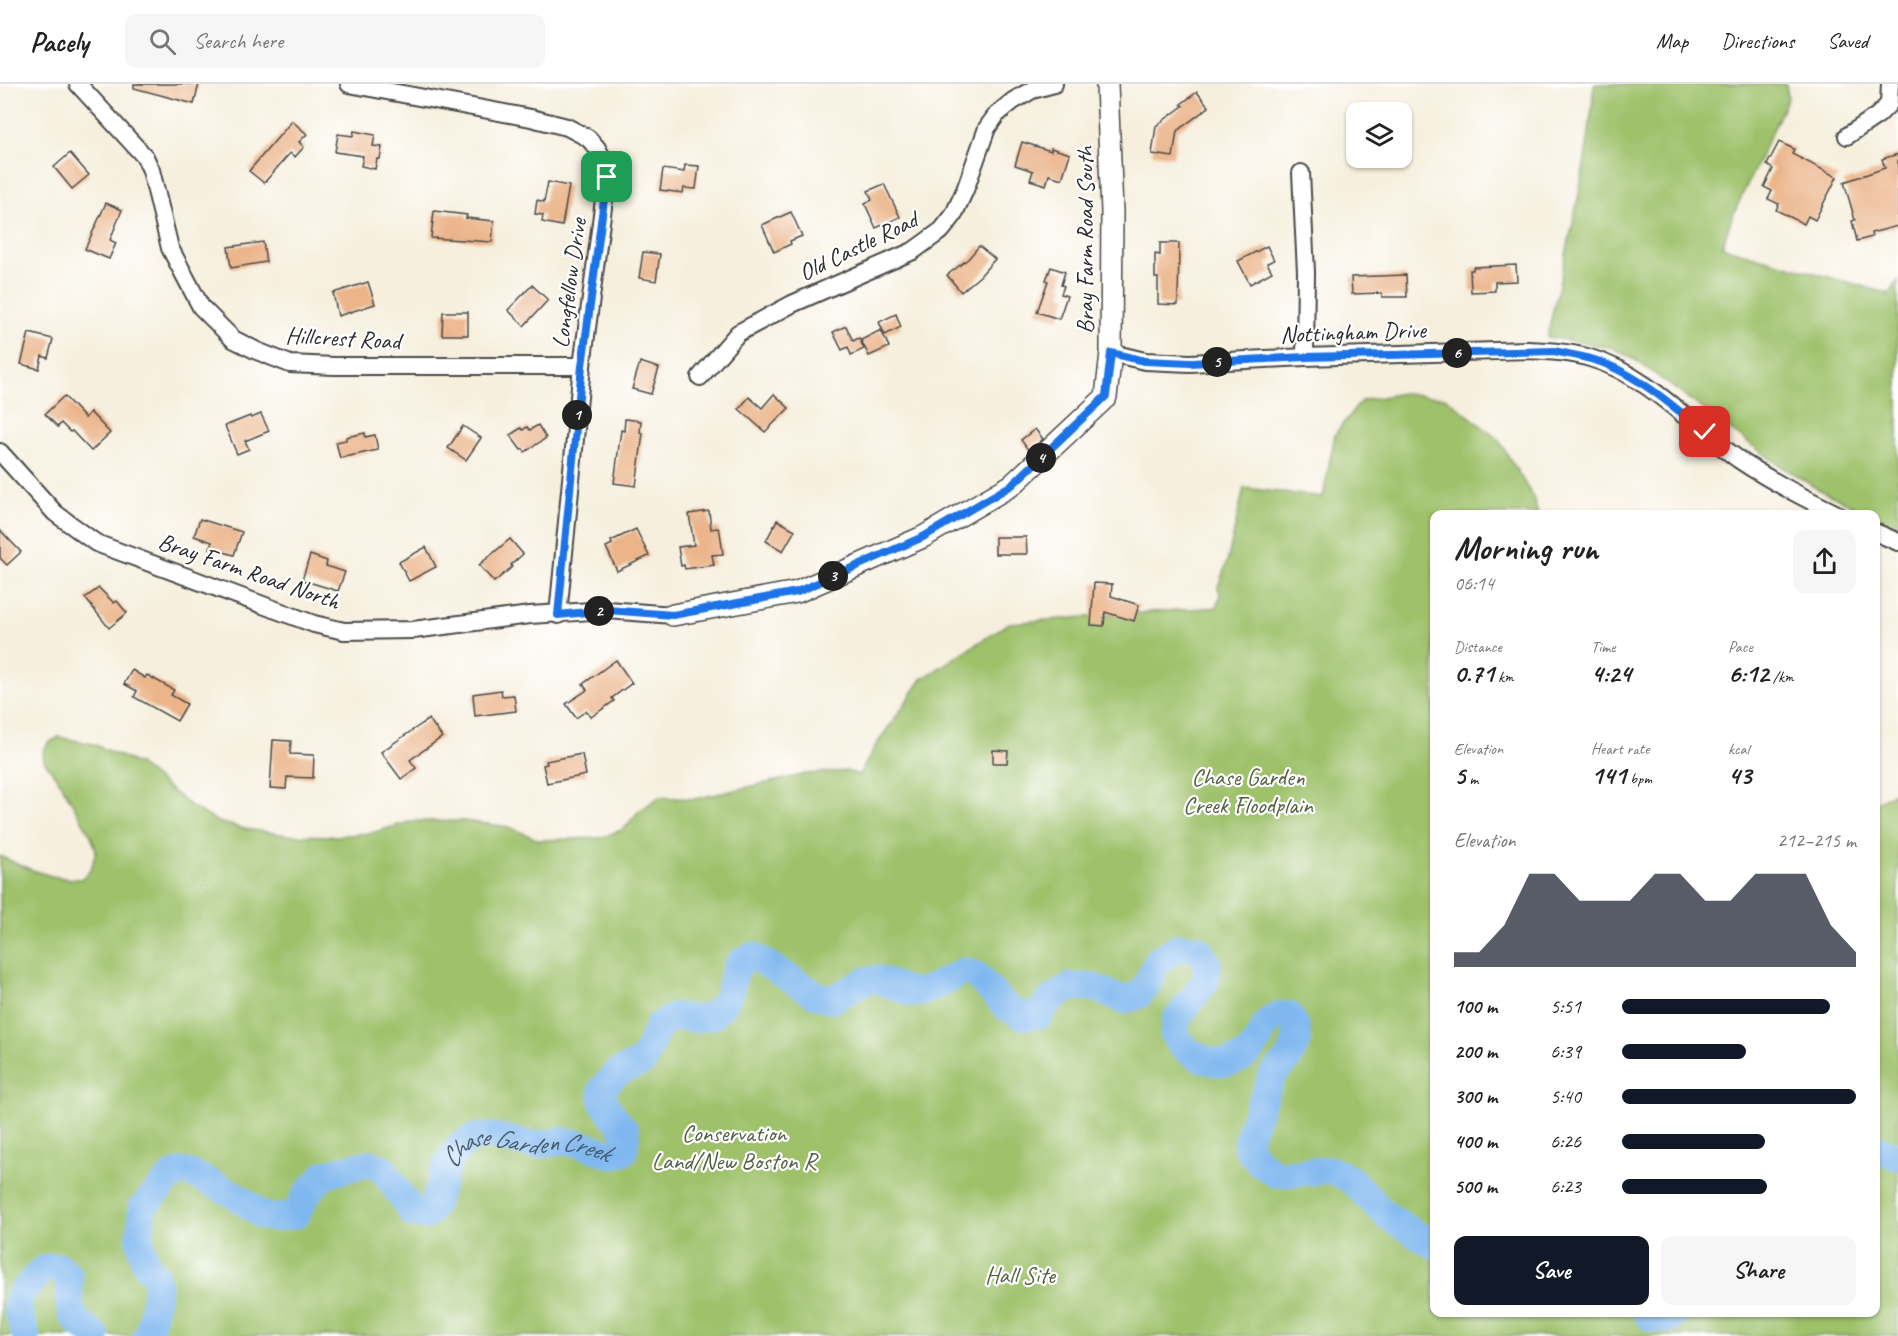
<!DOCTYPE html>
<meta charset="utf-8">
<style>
body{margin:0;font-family:Caveat,sans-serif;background:#f6f6f6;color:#222;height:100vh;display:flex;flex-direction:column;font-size:22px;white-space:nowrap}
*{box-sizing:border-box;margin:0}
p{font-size:20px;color:#767676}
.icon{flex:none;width:33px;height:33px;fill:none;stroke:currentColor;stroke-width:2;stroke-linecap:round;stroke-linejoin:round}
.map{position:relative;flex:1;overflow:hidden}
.details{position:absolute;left:1430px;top:426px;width:450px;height:807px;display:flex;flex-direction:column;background:#fff;border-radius:12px;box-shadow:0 2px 4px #0004}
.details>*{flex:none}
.controls{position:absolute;left:1346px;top:18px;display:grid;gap:12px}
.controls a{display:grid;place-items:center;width:66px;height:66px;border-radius:12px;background:#fff;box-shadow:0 2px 4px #0004;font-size:30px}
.pin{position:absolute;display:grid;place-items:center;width:51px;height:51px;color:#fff;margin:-26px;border-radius:12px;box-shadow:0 3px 9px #0006}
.km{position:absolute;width:30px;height:30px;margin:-15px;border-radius:50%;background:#222;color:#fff;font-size:16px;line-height:30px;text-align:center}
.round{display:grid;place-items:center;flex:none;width:63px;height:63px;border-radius:12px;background:#f6f6f6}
.head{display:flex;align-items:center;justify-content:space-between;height:102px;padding:0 24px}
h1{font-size:33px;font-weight:600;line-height:45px}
.figures{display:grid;grid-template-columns:repeat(3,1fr);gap:9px;height:102px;padding:6px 24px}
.figures div{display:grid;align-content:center}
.figures b{font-size:26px;font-weight:600}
.figures small{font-size:16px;font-weight:400}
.figures p{font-size:16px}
.chart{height:168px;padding:12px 24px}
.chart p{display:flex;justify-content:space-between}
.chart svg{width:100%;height:108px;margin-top:6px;fill:#111827;opacity:.7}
.button{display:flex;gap:12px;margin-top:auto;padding:12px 24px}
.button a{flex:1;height:69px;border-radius:12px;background:#111827;color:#fff;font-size:24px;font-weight:600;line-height:69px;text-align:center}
.button a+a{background:#f6f6f6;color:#222}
ul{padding:0 24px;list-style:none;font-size:20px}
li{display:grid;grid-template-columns:96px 72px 1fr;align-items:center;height:45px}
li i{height:15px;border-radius:8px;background:#111827}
header{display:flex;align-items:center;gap:36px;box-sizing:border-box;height:84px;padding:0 30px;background:#fff;border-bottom:2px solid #e0e0e0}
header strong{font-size:28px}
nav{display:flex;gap:33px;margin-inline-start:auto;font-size:21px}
.search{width:420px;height:54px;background:#f6f6f6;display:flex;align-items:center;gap:15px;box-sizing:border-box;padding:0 21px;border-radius:12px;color:#767676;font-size:22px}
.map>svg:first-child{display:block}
.green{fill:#9ec16b;stroke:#64764b;stroke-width:1.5}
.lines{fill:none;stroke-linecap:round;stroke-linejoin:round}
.river{stroke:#7fb7ef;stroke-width:28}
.building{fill:#ebb489}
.minor-casing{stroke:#494846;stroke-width:20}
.tertiary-casing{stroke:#494846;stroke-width:24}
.minor{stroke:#fff;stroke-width:16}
.tertiary{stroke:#fff;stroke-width:21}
.route-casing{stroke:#fff;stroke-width:12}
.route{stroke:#1a73e8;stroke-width:8}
.labels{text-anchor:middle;stroke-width:4.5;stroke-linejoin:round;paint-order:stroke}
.street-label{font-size:24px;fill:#2b2b2b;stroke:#fff}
.park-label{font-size:24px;fill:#536041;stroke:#fff}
.water-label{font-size:26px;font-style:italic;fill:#485c70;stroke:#fff}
</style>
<header>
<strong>Pacely</strong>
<div class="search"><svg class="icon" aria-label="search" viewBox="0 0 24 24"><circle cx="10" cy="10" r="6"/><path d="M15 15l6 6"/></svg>Search here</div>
<nav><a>Map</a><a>Directions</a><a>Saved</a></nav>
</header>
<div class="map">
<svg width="1898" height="1252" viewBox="0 0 1898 1252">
<rect width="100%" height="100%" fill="#fff"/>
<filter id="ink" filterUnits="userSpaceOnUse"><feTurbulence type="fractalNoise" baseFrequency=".0167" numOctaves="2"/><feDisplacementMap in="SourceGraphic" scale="12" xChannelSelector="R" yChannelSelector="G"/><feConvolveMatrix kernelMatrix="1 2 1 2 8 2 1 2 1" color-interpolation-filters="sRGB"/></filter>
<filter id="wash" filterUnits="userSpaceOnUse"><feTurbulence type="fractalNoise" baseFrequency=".008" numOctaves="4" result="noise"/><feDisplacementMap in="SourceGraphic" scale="24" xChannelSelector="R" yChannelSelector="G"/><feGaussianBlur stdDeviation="1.35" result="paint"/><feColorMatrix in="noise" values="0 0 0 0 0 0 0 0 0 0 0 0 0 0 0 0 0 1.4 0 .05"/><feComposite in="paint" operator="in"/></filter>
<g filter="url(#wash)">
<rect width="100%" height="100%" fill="#f6efdd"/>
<g class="green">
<path d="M1594,0H1786L1788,14L1732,133L1722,163L1890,210L1898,196V443L1875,432V430H1871L1823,408L1776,379L1637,277L1613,264L1547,253C1566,169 1588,86 1594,0Z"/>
<path d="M1402,309L1446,314L1498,355L1533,413L1538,430H1434V1228H1875V717L1876,719L1898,706V1252H0V772C26,784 51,796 81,795L91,786L96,766L91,752L60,698L44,677L43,668L48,659L59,653L93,660L138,680L192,723L218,738L245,745L288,751L336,752L371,749L413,737H464L509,743L539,756L600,754L624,745L638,728L659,713L695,715L807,690L847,687L859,691L875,663L922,595L1009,539L1217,523L1220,511L1218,503L1228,475L1244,404L1323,413L1335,350L1361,317Z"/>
</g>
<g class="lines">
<g class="river">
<polyline points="1875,1064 1898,1073"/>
<polyline points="1646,1228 1651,1234 1669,1235 1678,1228"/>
<path d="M26,1252L17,1224L19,1213L40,1188L49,1183H60L69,1192C69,1225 66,1233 96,1252"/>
<path id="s1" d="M146,1252L149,1248L157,1206V1195L145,1178L140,1157L142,1124L172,1092L183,1088L194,1091L235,1111L263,1132L273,1134L296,1131L306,1111L325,1090L369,1079L383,1085L413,1130L426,1132C443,1111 440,1081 461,1062C483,1042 511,1059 536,1061C544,1061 552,1058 559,1057C577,1057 597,1065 613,1071L624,1067L626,1048L603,1018L602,1005L618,988L643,978L659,941L676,932L694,935L712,932C716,928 721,923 725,918C736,900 728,879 753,872L815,910L831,916L865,897L876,895L914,909L930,905L964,887L976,891L1006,923L1023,932L1039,931L1049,917L1070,903H1093L1123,916L1137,912L1146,903L1158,876L1179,863L1198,865L1208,880L1205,898L1176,936L1174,951C1183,964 1192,971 1207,976C1225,982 1242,979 1254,963C1262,953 1263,939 1275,933C1279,930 1284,931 1289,931L1296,943L1297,958L1288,975L1272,992L1250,1047L1247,1063L1259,1078L1276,1090L1330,1086L1349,1094L1388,1133L1434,1161"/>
</g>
</g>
<g id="blocks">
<g class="building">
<polygon points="134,0 199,0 194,20 134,4"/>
<polygon points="1197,8 1209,23 1177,47 1173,73 1152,70 1156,42 1183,22 1181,20"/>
<polygon points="292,37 307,50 299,58 304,63 295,73 290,69 264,99 249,87"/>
<polygon points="354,47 375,51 373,62 382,63 380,75 377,75 375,85 361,82 363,72 335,68 338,50 353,52"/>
<polygon points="1022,58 1051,67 1051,64 1070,70 1062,95 1049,91 1046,101 1030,96 1033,87 1015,81"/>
<polygon points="1779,58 1794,65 1792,70 1837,93 1815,136 1808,132 1804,140 1776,126 1779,120 1768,115 1772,107 1764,103 1773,85 1767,81"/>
<polygon points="70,69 89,91 72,105 54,83"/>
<polygon points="1898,70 1898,142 1871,149 1872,153 1857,157 1852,137 1855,136 1844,98 1885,84 1882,75"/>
<polygon points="685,81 699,82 696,105 684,104 683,109 660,106 663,85 684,88"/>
<polygon points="548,98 569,102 562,142 542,138 543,131 535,130 537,116 544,118"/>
<polygon points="884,100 900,133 876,144 865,120 872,116 868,107"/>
<polygon points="106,119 122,126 110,156 116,159 109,175 85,165"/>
<polygon points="434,127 467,131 466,134 494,137 492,158 431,154"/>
<polygon points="791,128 802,152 790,157 791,160 774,168 762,141"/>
<polygon points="263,158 266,178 231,184 228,163"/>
<polygon points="1160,159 1179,159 1178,221 1158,220 1158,194 1155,194 1155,170 1160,171"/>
<polygon points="979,162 995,175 980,192 961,208 947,191 968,175"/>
<polygon points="1267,162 1274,176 1267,179 1272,188 1250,200 1238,177"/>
<polygon points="643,168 660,170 656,197 639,194"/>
<polygon points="1516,181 1517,197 1495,198 1495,207 1471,208 1470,186 1473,186 1473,183"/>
<polygon points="1051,183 1065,188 1061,201 1064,202 1061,210 1067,212 1059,235 1037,228 1048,197 1046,196"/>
<polygon points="1406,191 1407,213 1382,213 1382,209 1352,210 1351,193"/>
<polygon points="368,198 375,220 338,232 333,209"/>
<polygon points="532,201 548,216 524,242 508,226"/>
<polygon points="443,228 468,228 468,251 442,251"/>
<polygon points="896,230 901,243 885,251 879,238"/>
<polygon points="846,242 853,257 859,254 864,265 851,271 848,263 842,266 833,248"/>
<polygon points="881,246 889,263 869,272 861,256"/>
<polygon points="29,249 53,255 48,274 42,272 39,285 21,280"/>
<polygon points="640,278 659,284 651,310 632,305"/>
<polygon points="774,310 789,324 765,348 739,325 749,313 762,324"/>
<polygon points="64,312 85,334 90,328 110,349 91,367 72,347 70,348 61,339 58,343 45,330"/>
<polygon points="261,330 269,347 245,357 249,365 237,370 225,342 250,332 251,334"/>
<polygon points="625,335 641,337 640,349 643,349 636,402 614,399 621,346 624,347"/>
<polygon points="538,341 546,354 525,368 523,365 521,366 510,351 521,344 523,346 527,343 530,346"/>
<polygon points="463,342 481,354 466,376 448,364"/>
<polygon points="1035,345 1043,355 1029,367 1021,356"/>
<polygon points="365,349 365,353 375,351 378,366 340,374 336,358 346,356 346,353"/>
<polygon points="709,427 711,445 718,444 720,448 723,470 712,471 714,481 685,485 684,481 681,482 678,463 694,461 689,430"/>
<polygon points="200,435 242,448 234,471 210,464 212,458 194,452"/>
<polygon points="777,436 795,446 783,467 766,457"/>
<polygon points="636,445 649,472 617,487 606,463 612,460 611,457"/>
<polygon points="0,446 21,468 7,481 0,474"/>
<polygon points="995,453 1026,453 1027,470 995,470"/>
<polygon points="510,455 523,470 511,481 512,483 494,498 479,481"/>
<polygon points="426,463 436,483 409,497 399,478"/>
<polygon points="310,471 327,477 326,482 345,488 338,507 302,496"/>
<polygon points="1094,499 1112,500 1111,512 1139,521 1134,537 1105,528 1104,542 1091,541"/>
<polygon points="99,504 114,519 117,517 127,529 109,544 85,514"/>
<polygon points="616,576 632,599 612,614 614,617 591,633 586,627 576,634 566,620 587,606 583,600"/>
<polygon points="132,586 145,594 147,591 174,606 171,611 187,620 177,637 134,613 137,607 124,600"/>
<polygon points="501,606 502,612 514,611 516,627 475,632 473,610"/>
<polygon points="429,635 442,653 410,676 416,684 401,695 381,668"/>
<polygon points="273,656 291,657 290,670 314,671 313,694 287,693 286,705 270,704"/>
<polygon points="993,666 1008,667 1007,679 993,679"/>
<polygon points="582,670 586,691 547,699 543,681 547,680 546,677"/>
</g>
</g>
</g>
<g filter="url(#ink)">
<use href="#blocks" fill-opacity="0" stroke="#494846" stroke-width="1.5"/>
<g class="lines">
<g class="minor-casing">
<g id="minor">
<polyline points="78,0 145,73 151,86 170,164 201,223 233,255 257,267 290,280 334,282 582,282"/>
<polyline points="349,0 531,34 567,43 588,54 597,64 605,79 607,93 582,282 558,531"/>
<polyline points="1847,52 1878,31 1889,20 1890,0"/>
<polyline points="1301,89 1306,188 1305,273"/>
<path d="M1111,269L1145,277L1190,279L1305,273L1527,266C1548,267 1570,268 1590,274C1649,291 1692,343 1741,377C1772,398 1804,414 1837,430"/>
<polyline points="700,293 738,249 792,220 913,167 942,146 953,132 965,106 987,44 997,30 1013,17 1032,6 1054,0"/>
<polyline points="0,368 55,429 96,459 314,540 344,547 413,546 530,531 607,526 673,531"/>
<polyline points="1875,448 1898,458"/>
</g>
</g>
<g class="tertiary-casing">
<polyline id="tertiary" points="673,531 797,508 923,453 1012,401 1106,313 1111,269 1112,128 1107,0"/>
</g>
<use href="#minor" class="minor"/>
<use href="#tertiary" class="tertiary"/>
</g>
</g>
<g class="lines" filter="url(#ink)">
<g class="route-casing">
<path id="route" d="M607,93L582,282L558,531L607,526L673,531L797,508L923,453L1012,401L1106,312L1111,269L1145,277L1190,279L1305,273L1554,267C1572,271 1591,273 1608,281C1644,296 1675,324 1705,348"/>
</g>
<use href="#route" class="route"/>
</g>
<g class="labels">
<g class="street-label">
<text transform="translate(1085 156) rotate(-90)" y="8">Bray Farm Road South</text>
<text transform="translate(858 162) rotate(-26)" y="8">Old Castle Road</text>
<text transform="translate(569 199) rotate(-82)" y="8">Longfellow Drive</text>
<text transform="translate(1353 248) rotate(-2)" y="8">Nottingham Drive</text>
<text transform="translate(343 254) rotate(3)" y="8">Hillcrest Road</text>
<text transform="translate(249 487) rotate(19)" y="8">Bray Farm Road North</text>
</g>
<g class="park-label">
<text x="1248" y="701">Chase Garden<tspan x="1248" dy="28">Creek Floodplain</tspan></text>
<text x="734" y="1057">Conservation<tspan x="734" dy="28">Land/New Boston R</tspan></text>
<text x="1020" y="1199">Hall Site</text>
</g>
<g class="water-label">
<text dy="9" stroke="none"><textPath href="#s1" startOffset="638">Chase Garden Creek</textPath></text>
</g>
</g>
</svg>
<div class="controls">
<a><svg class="icon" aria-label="layers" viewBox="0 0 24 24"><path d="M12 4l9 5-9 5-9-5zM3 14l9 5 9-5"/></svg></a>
</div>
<div class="pin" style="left:607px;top:93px;background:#1e9e55"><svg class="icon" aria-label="arrive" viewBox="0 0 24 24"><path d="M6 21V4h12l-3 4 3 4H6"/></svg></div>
<div class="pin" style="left:1705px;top:348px;background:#d93025"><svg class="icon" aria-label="check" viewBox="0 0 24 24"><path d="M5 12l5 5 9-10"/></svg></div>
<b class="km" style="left:577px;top:331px">1</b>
<b class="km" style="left:599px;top:527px">2</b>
<b class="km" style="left:833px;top:492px">3</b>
<b class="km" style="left:1041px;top:374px">4</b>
<b class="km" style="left:1217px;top:278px">5</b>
<b class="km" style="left:1457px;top:269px">6</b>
<section class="details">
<div class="head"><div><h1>Morning run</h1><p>06:14</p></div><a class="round"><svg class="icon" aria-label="share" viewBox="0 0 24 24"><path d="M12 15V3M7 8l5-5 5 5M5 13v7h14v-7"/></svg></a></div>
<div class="figures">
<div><p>Distance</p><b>0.71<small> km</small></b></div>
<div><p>Time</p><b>4:24</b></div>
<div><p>Pace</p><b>6:12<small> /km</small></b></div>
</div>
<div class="figures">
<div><p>Elevation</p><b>5<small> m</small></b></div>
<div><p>Heart rate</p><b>141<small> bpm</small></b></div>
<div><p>kcal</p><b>43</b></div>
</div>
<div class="chart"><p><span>Elevation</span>212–215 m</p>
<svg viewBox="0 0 160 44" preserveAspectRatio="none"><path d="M0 44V38L10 38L20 27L30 6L40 6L50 17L60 17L70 17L80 6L90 6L100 17L110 17L120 6L130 6L140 6L150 27L160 38V44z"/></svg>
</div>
<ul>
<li><b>100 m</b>5:51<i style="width:89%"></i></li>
<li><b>200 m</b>6:39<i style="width:53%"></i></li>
<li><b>300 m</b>5:40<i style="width:100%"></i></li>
<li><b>400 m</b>6:26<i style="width:61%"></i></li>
<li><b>500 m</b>6:23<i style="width:62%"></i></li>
</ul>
<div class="button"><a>Save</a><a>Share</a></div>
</section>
</div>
